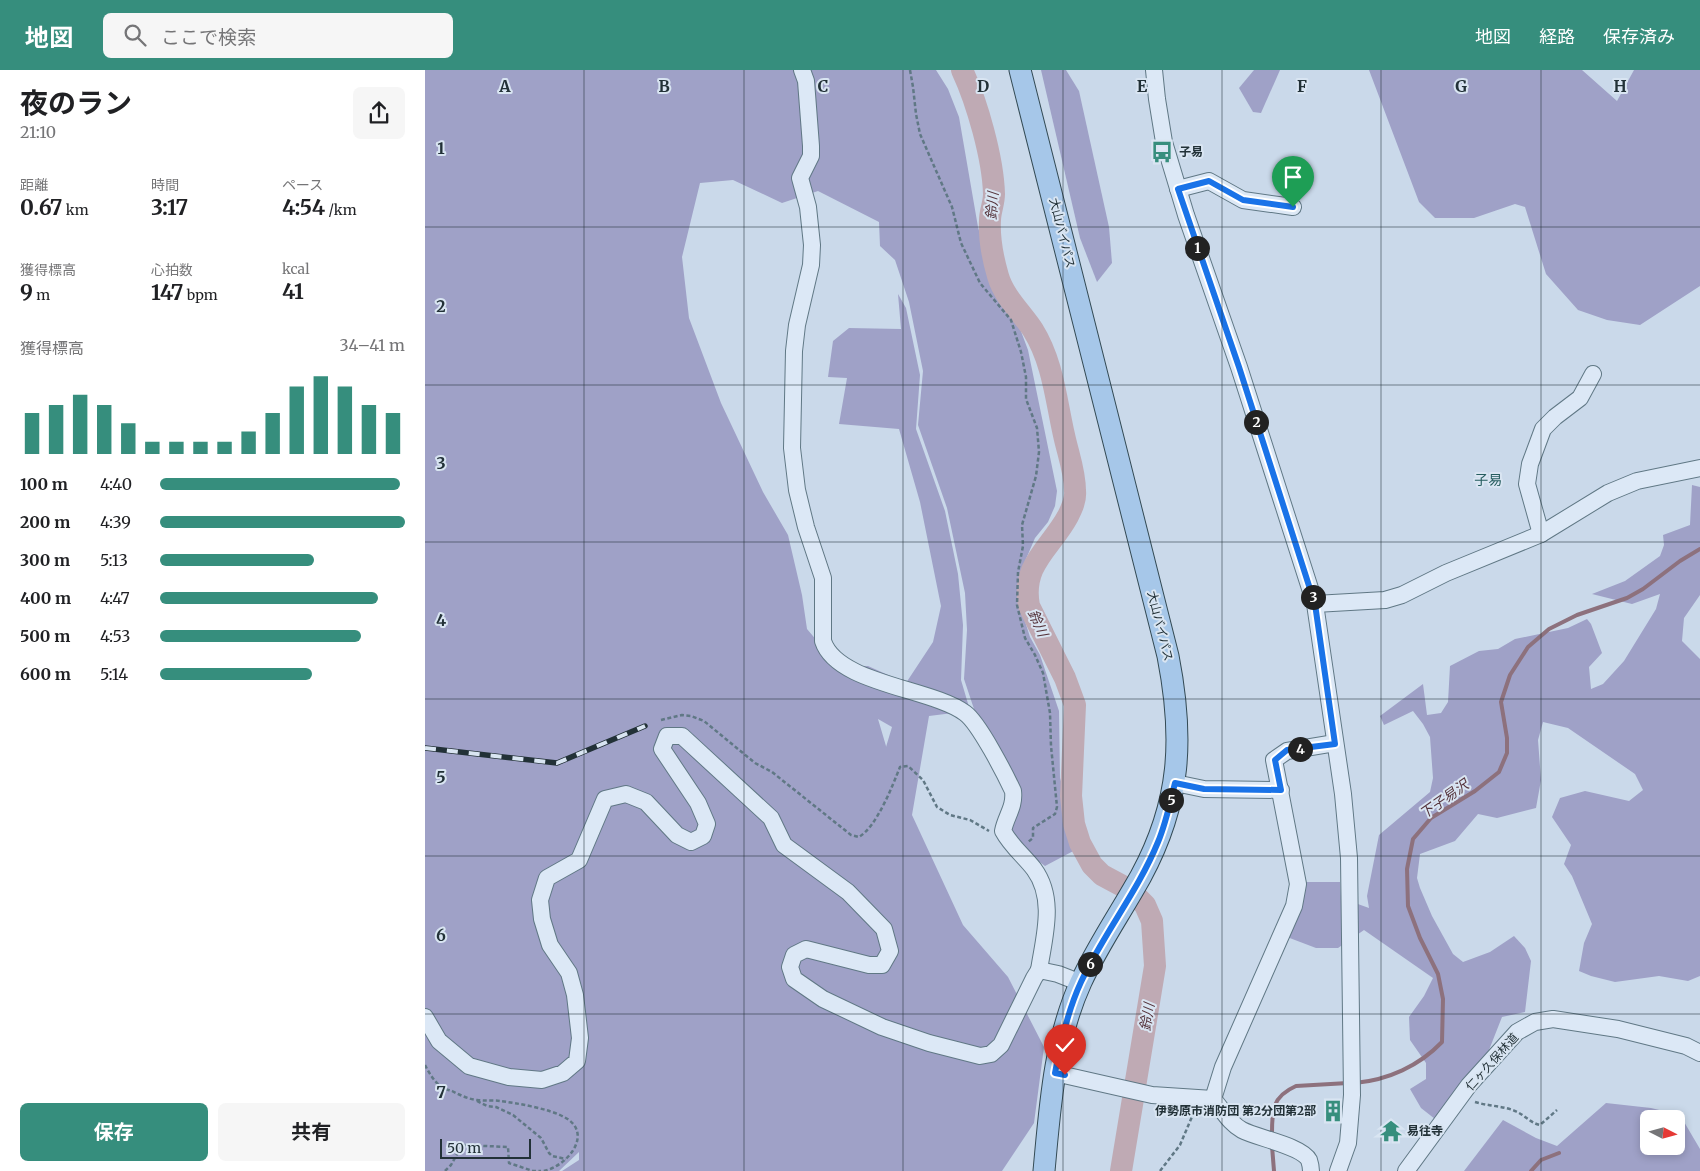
<!DOCTYPE html>
<html lang="ja">
<meta charset="utf-8">
<style>
body{margin:0;font-family:Merriweather,"Noto Sans JP",serif;background:#f6f6f6;color:#202124;height:100vh;display:flex;flex-direction:column;font-size:19px;white-space:nowrap}
*{box-sizing:border-box;margin:0}
p{font-size:16px;color:#757577}
.icon{flex:none;width:28px;height:28px;fill:none;stroke:currentColor;stroke-width:2;stroke-linecap:round;stroke-linejoin:round}
.map{position:relative;flex:1;overflow:hidden}
.drawer{display:flex;flex-direction:column;background:#fff;width:425px}
.drawer>*{flex:none}
.needle{width:32px;rotate:96deg}
.buttons{position:absolute;left:1215px;top:1040px;display:grid;gap:10px}
.buttons a{display:grid;place-items:center;width:45px;height:45px;border-radius:8px;background:#fff;box-shadow:0 2px 8px #0003;font-size:25px}
.scale{position:absolute;left:15px;bottom:12px;width:91px;box-sizing:border-box;padding-left:5px;border:2px solid #223137;border-top:0;font-size:14px;line-height:18px;white-space:nowrap;color:#223137;-webkit-text-stroke:4px #d9e5f2;paint-order:stroke}
.pin{position:absolute;display:grid;place-items:center;width:42px;height:42px;color:#fff;margin:-51px -21px;border-radius:50% 50% 50% 0;rotate:-45deg;box-shadow:0 0 5px #0007}
.pin .icon{rotate:45deg}
.km{position:absolute;width:25px;height:25px;margin:-12px;border-radius:50%;background:#222;color:#fff;font-size:14px;line-height:25px;text-align:center}
.round{display:grid;place-items:center;flex:none;width:52px;height:52px;border-radius:8px;background:#f6f6f6}
.head{display:flex;align-items:center;justify-content:space-between;height:85px;padding:0 20px}
h1{font-size:28px;font-weight:700;line-height:38px}
.figures{display:grid;grid-template-columns:repeat(3,1fr);gap:8px;height:85px;padding:5px 20px}
.figures div{display:grid;align-content:center}
.figures b{font-size:21px;font-weight:700}
.figures small{font-size:14px;font-weight:400}
.figures p{font-size:14px}
.chart{height:140px;padding:10px 20px}
.chart p{display:flex;justify-content:space-between}
.chart svg{width:100%;height:90px;margin-top:5px;stroke:#368e7d;stroke-width:6}
.primary-button{display:flex;gap:10px;margin-top:auto;padding:10px 20px}
.primary-button a{flex:1;height:58px;border-radius:8px;background:#368e7d;color:#fff;font-size:20px;font-weight:700;line-height:58px;text-align:center}
.primary-button a+a{background:#f6f6f6;color:#202124}
ul{padding:0 20px;list-style:none;font-size:16px}
li{display:grid;grid-template-columns:80px 60px 1fr;align-items:center;height:38px}
li i{height:12px;border-radius:6px;background:#368e7d}
header{display:flex;align-items:center;gap:30px;box-sizing:border-box;height:70px;padding:0 25px;background:#368e7d;color:#fff}
header strong{font-size:24px}
nav{display:flex;gap:28px;margin-inline-start:auto;font-size:18px}
.search{width:350px;height:45px;background:#f6f6f6;display:flex;align-items:center;gap:12px;box-sizing:border-box;padding:0 18px;border-radius:8px;color:#757577;font-size:19px}
main{display:flex;flex:1;min-height:0}
.map>svg:first-child{display:block}
.green{fill:#9fa1c7;fill-rule:evenodd}
.lines{fill:none;stroke-linecap:round;stroke-linejoin:round}
.stream{stroke:#8d717d;stroke-width:4}
.river{stroke:#bfaab4;stroke-width:22}
.minor-casing{stroke:#607885;stroke-width:18}
.major-casing{stroke:#334a54;stroke-width:23}
.path{stroke:#607885;stroke-width:2.5;stroke-dasharray:4 2.5;stroke-linecap:butt}
.minor{stroke:#dce8f6;stroke-width:16}
.major{stroke:#a6c7e9;stroke-width:21}
.rail-casing{stroke:#223137;stroke-width:5.5}
.rail{stroke:#d9e5f2;stroke-width:4;stroke-dasharray:11;stroke-linecap:butt}
.route-casing{stroke:#fff;stroke-width:10}
.route{stroke:#1a73e8;stroke-width:6}
.grid{fill:none;stroke:#223137;stroke-width:1;stroke-opacity:0.55}
.labels{text-anchor:middle;stroke-width:4;stroke-linejoin:round;paint-order:stroke}
.poi-label{font-size:12px;font-weight:bold;fill:#223137;stroke:#d9e5f2;text-anchor:start}
.street-label{font-size:12px;fill:#223137;stroke:#d9e5f2}
.water-label{font-size:14px;font-style:italic;fill:#55333b;stroke:#d9e5f2}
.neighbourhood-label{font-size:14px;fill:#265d5f;stroke:#d9e5f2}
.grid-label{font-size:16px;text-anchor:middle;font-weight:bold;fill:#223137;stroke:#d9e5f2;stroke-width:4;stroke-linejoin:round;paint-order:stroke}
</style>
<header>
<strong>地図</strong>
<div class="search"><svg class="icon" aria-label="search" viewBox="0 0 24 24"><circle cx="10" cy="10" r="6"/><path d="M15 15l6 6"/></svg>ここで検索</div>
<nav><a>地図</a><a>経路</a><a>保存済み</a></nav>
</header>
<main>
<section class="drawer">
<div class="head"><div><h1>夜のラン</h1><p>21:10</p></div><a class="round"><svg class="icon" aria-label="share" viewBox="0 0 24 24"><path d="M12 15V3M7 8l5-5 5 5M5 13v7h14v-7"/></svg></a></div>
<div class="figures">
<div><p>距離</p><b>0.67<small> km</small></b></div>
<div><p>時間</p><b>3:17</b></div>
<div><p>ペース</p><b>4:54<small> /km</small></b></div>
</div>
<div class="figures">
<div><p>獲得標高</p><b>9<small> m</small></b></div>
<div><p>心拍数</p><b>147<small> bpm</small></b></div>
<div><p>kcal</p><b>41</b></div>
</div>
<div class="chart"><p><span>獲得標高</span>34–41 m</p>
<svg viewBox="0 0 160 44" preserveAspectRatio="none"><path d="M5 44V24M15 44V20M25 44V15M35 44V20M45 44V29M55 44V38M65 44V38M75 44V38M85 44V38M95 44V33M105 44V24M115 44V11M125 44V6M135 44V11M145 44V20M155 44V24"/></svg>
</div>
<ul>
<li><b>100 m</b>4:40<i style="width:98%"></i></li>
<li><b>200 m</b>4:39<i style="width:100%"></i></li>
<li><b>300 m</b>5:13<i style="width:63%"></i></li>
<li><b>400 m</b>4:47<i style="width:89%"></i></li>
<li><b>500 m</b>4:53<i style="width:82%"></i></li>
<li><b>600 m</b>5:14<i style="width:62%"></i></li>
</ul>
<div class="primary-button"><a>保存</a><a>共有</a></div>
</section>
<div class="map">
<svg width="1275" height="1101" viewBox="0 0 1275 1101">
<rect width="100%" height="100%" fill="#cad9ea"/>
<g class="green">
<path d="M0,0H511L523,19L534,47L553,157L569,215L591,248L603,280L632,421L630,436L623,452L610,468L601,489L596,508V528L598,545L605,567L615,585L634,641L635,708L654,778L620,796L593,776L584,765L592,742L552,648L539,609L542,560L540,523L522,438L493,355L498,301L484,232L470,190L455,176L454,152L393,121L357,133L308,110L275,113L257,187L264,248L296,333L338,422L363,465L377,525L382,559L415,598L443,596L481,613L508,572L516,536L495,432L474,359L414,354L422,308L403,307L408,271L424,258L476,259L473,224L481,238L495,305L491,359L520,441L533,504L538,555L536,610L544,637L528,643L504,646L487,745L538,855L583,907L619,977L609,1053L577,1101H137L154,1090V1082L134,1101H0ZM453,649L467,657L461,677V676Z"/>
<polygon points="616,0 641,0 654,21 684,157 687,193 672,212 655,168"/>
<polygon points="829,0 855,0 836,43 828,42 814,18"/>
<polygon points="944,0 1157,0 1192,31 1209,0 1275,0 1275,216 1215,255 1182,250 1153,240 1121,204 1100,137 1090,134 1049,148 1010,148 994,132"/>
<polygon points="1267,415 1275,417 1275,525 1259,548 1257,571 1275,589 1275,906 1263,911 1234,906 1190,912 1166,906 1154,901 1159,873 1167,854 1147,806 1139,794 1146,775 1127,747 1135,728 1160,721 1204,731 1218,720 1210,704 1143,658 1118,652 1113,670 1116,710 1111,738 1072,748 1053,744 1030,771 995,784 992,808 995,818 1007,846 1028,884 1038,892 1065,882 1089,866 1100,878 1106,891 1100,942 1077,947 1064,980 1035,1020 1010,1049 996,1038 985,1019 1001,1009 1001,993 985,970 984,947 999,926 1008,908 939,860 913,878 891,878 862,867 880,812 915,812 916,828 944,838 942,826 954,765 1005,722 1008,708 1005,667 998,654 988,641 959,655 955,646 998,614 1002,645 1016,643 1023,632 1025,596 1054,581 1073,579 1090,569 1143,558 1162,549 1166,554 1177,583 1164,597 1166,619 1178,614 1199,591 1231,539 1235,524 1207,534 1167,524 1200,511 1235,486 1239,475 1238,465 1265,455"/>
<path d="M1181,1033L1226,1038L1255,1045L1275,1079V1101H1039L1078,1050L1111,1068L1132,1076ZM1224,1049H1251V1076H1224Z"/>
</g>
<g class="lines">
<g class="stream">
<path d="M930,1013C963,1010 994,996 1017,972L1018,929L1013,904L995,868L983,836L982,799L988,769L1006,748L1050,721L1074,702L1082,683V668L1076,632L1085,605L1103,577L1124,559L1152,545L1202,528L1218,519L1255,491L1275,479"/>
<path d="M847,1066C847,1042 846,1027 871,1016L923,1013"/>
<polyline points="847,1076 849,1101"/>
<polyline points="1106,1101 1116,1090 1134,1083"/>
</g>
<path class="river" d="M537,0C552,32 568,88 569,124C569,133 565,142 565,150C564,168 568,189 573,206C579,227 597,243 608,260C628,292 631,330 639,365C643,384 650,401 650,421C651,430 647,438 643,446C626,478 596,494 604,536L640,608L650,635L646,726L649,754L655,773L667,795L677,805L705,820L720,835L727,851L730,896L696,1101"/>
<g class="minor-casing">
<g id="minor">
<path d="M377,0L381,11L386,76V86L375,108L383,137L387,175L386,195L372,255L369,281L367,378L372,420L381,457L398,508V571C412,614 506,618 540,643C554,653 580,704 588,721C590,737 581,746 578,761C586,776 599,786 609,799C631,829 619,867 614,900"/>
<polyline points="729,0 732,29 739,72 761,145 814,297 890,534 918,724 924,788 927,1025 923,1073 913,1101"/>
<polyline points="753,119 784,111 818,130 868,137"/>
<polyline points="1116,464 1102,414 1105,394 1118,359 1130,347 1155,328 1168,304"/>
<polyline points="890,534 960,530 977,525 1021,503 1116,464 1183,423 1212,411 1275,398"/>
<polyline points="750,713 779,719 856,720"/>
<polyline points="0,947 14,971 44,996 84,1007 117,1010 138,1003 152,991 155,968 150,925 144,903 125,875 117,849 115,830 122,808 154,790 180,729 201,724 221,732 252,765 266,772 278,766 282,754 273,733 237,679 242,666 257,666 346,748 359,775 423,822 459,859 465,881 457,895 444,895 381,879 369,885 365,897 369,909 398,929 457,957 504,973 555,986 566,984 576,975 609,908 614,900 633,904 656,913"/>
<path d="M630,1003L727,1025L788,1029C798,1040 804,1053 817,1060C832,1068 877,1076 884,1090C885,1093 886,1098 886,1101"/>
<polyline points="788,1029 798,997 869,836 873,814 849,690 862,681 910,673"/>
<polyline points="981,1101 1044,1015 1092,962 1110,952 1128,949 1193,959 1261,976 1275,983"/>
</g>
</g>
<g class="major-casing">
<path id="major" d="M595,0L743,586C759,668 756,732 716,806C696,842 673,875 656,912C629,971 625,1037 619,1101"/>
</g>
<g class="path">
<polyline points="485,0 488,17 491,44 495,64 527,137 536,173 555,213 586,250 596,282 601,307 601,329 612,358 614,382 611,406 597,455 598,476 593,502 592,535 600,568 610,585 618,603 625,643 626,676 632,737 630,744 608,758 608,768 603,772"/>
<path d="M236,650L257,645L266,646L279,651L330,693L347,702L426,765L434,767C452,756 467,717 475,697L483,696L498,710L512,737L525,745L545,750L564,761"/>
<path d="M0,995C4,1003 9,1011 16,1017C19,1019 24,1020 27,1021C35,1025 43,1029 52,1030C60,1031 68,1030 75,1031C92,1033 125,1039 139,1047C170,1063 142,1097 118,1101"/>
<polyline points="52,1031 62,1036 71,1037 88,1045 116,1068 124,1083 127,1086 141,1089"/>
<path d="M1050,1032C1063,1036 1079,1036 1090,1041C1100,1045 1105,1053 1115,1055L1132,1040"/>
<polyline points="20,1101 26,1095 36,1077 39,1075 83,1077 84,1093 108,1101 116,1101"/>
<polyline points="735,1101 755,1075 769,1042"/>
</g>
<use href="#minor" class="minor"/>
<use href="#major" class="major"/>
<g class="rail-casing">
<polyline id="rail" points="0,678 132,693 220,656"/>
</g>
<use href="#rail" class="rail"/>
</g>
<g class="lines">
<g class="route-casing">
<path id="route" d="M640,1005L630,1003C636,972 643,940 656,912C679,863 713,821 733,772C741,753 745,733 750,713L779,719L856,720L850,690L862,680L910,674L890,534L886,522L814,297L753,119L784,111L818,130L868,137"/>
</g>
<use href="#route" class="route"/>
</g>
<path class="grid" d="M159,0V1101M319,0V1101M478,0V1101M638,0V1101M797,0V1101M956,0V1101M1116,0V1101M0,157H1275M0,315H1275M0,472H1275M0,629H1275M0,786H1275M0,944H1275"/>
<defs>
<g id="bus-bare" transform="scale(1.725)"><path d="M-5-6H5V4H4V6H2V4H-2V6H-4V4H-5ZM-3.5-4V0h7V-4ZM-3.5 1.2v1.5H-2V1.2ZM2 1.2v1.5H3.5V1.2Z" fill="#368e7d" stroke="#d9e5f2" stroke-width="2.5" paint-order="stroke"/></g>
<g id="building-bare" transform="scale(1.725)"><path d="M-4-6H4V6H1V3H-1V6H-4ZM-2.5-4.3h1.7v1.8h-1.7ZM.8-4.3h1.7v1.8H.8ZM-2.5-1h1.7V.8h-1.7ZM.8-1h1.7V.8H.8Z" fill="#368e7d" stroke="#d9e5f2" stroke-width="2.5" paint-order="stroke"/></g>
<g id="temple-bare" transform="scale(1.725)"><path d="M0-6L5-2H3V0L6.5 2.5H4V6H1.5V3h-3V6H-4V2.5H-6.5L-3 0V-2H-5Z" fill="#368e7d" stroke="#d9e5f2" stroke-width="2.5" paint-order="stroke"/></g>
</defs>
<g fill-rule="evenodd">
<use href="#bus-bare" x="737" y="82"/>
<use href="#building-bare" x="908" y="1041"/>
<use href="#temple-bare" x="966" y="1061"/>
</g>
<g class="labels">
<g class="poi-label">
<text x="754" y="86">子易</text>
<text x="891" y="1045" text-anchor="end">伊勢原市消防団 第2分団第2部</text>
<text x="982" y="1065">易往寺</text>
</g>
<g class="street-label">
<text transform="translate(637 163) rotate(76)" y="4">大山バイパス</text>
<text transform="translate(735 556) rotate(76)" y="4">大山バイパス</text>
<text transform="translate(1067 992) rotate(-48)" y="4">仁ヶ久保林道</text>
</g>
<g class="water-label">
<text transform="translate(567 136) rotate(-86)" y="5">鈴川</text>
<text transform="translate(613 553) rotate(66)" y="5">鈴川</text>
<text transform="translate(1019 729) rotate(-35)" y="5">下子易沢</text>
<text transform="translate(722 947) rotate(-81)" y="5">鈴川</text>
</g>
<g class="neighbourhood-label">
<text x="1063" y="415">子易</text>
</g>
</g>
<g class="grid-label">
<text x="80" y="22">A</text>
<text x="239" y="22">B</text>
<text x="398" y="22">C</text>
<text x="558" y="22">D</text>
<text x="717" y="22">E</text>
<text x="877" y="22">F</text>
<text x="1036" y="22">G</text>
<text x="1195" y="22">H</text>
<text x="16" y="84">1</text>
<text x="16" y="242">2</text>
<text x="16" y="399">3</text>
<text x="16" y="556">4</text>
<text x="16" y="713">5</text>
<text x="16" y="871">6</text>
<text x="16" y="1028">7</text>
</g>
</svg>
<div class="buttons">
<a><svg class="needle" viewBox="-14 -14 28 28"><path d="M0-13l5 13h-10z" fill="#e53935"/><path d="M0 13l5-13h-10z" fill="#757577"/></svg></a>
</div>
<div class="scale">50 m</div>
<div class="pin" style="left:868px;top:137px;background:#1e9e55"><svg class="icon" aria-label="arrive" viewBox="0 0 24 24"><path d="M6 21V4h12l-3 4 3 4H6"/></svg></div>
<div class="pin" style="left:640px;top:1005px;background:#d93025"><svg class="icon" aria-label="check" viewBox="0 0 24 24"><path d="M5 12l5 5 9-10"/></svg></div>
<b class="km" style="left:772px;top:178px">1</b>
<b class="km" style="left:831px;top:352px">2</b>
<b class="km" style="left:888px;top:527px">3</b>
<b class="km" style="left:875px;top:679px">4</b>
<b class="km" style="left:746px;top:730px">5</b>
<b class="km" style="left:665px;top:894px">6</b>
</div>
</main>
